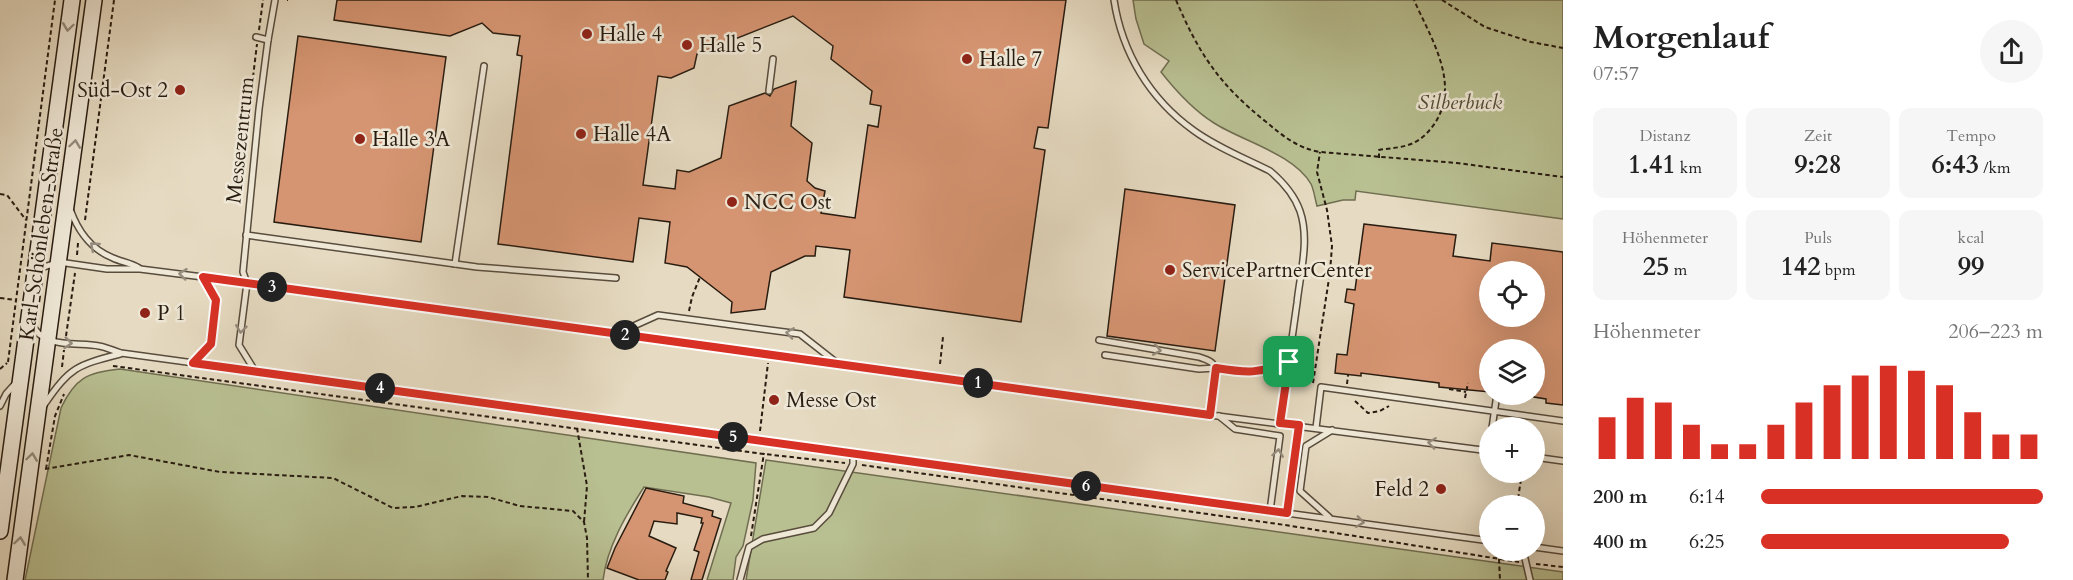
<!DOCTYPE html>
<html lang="de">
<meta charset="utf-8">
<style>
body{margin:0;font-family:Cardo,serif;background:#f6f6f6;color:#222;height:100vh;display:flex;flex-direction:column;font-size:22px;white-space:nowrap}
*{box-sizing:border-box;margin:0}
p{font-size:20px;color:#767676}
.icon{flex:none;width:33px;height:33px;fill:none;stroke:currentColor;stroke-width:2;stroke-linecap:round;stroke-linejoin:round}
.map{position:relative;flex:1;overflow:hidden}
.sheet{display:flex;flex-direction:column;background:#fff;width:510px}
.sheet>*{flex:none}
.fabs{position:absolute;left:1479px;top:261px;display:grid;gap:12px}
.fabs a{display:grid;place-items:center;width:66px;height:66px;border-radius:50%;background:#fff;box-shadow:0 6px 24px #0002;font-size:30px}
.pin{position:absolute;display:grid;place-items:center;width:51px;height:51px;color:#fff;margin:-26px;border-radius:12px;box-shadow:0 3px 9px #0006}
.km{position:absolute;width:30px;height:30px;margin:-15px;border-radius:50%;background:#222;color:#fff;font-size:16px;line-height:30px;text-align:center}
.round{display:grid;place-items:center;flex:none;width:63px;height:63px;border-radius:32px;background:#f6f6f6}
.headline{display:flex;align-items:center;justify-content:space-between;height:102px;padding:0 30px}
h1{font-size:33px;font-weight:800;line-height:45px}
.stats{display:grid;grid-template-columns:repeat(3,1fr);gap:9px;height:102px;padding:6px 30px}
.stats div{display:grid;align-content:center;border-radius:12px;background:#f6f6f6;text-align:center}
.stats b{font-size:26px;font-weight:800}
.stats small{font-size:16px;font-weight:400}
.stats p{font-size:16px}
.chart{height:168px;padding:12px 30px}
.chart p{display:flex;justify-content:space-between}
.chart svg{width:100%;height:108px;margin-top:6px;stroke:#d93025;stroke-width:6}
ul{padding:0 30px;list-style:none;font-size:20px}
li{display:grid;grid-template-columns:96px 72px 1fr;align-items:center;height:45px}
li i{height:15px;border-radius:8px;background:#d93025}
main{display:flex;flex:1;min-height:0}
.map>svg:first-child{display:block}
.green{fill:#b8bf91;stroke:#706e51;stroke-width:1.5}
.building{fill:#d69572;stroke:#281c11;stroke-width:1.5;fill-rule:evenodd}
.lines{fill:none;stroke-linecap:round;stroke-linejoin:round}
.service-casing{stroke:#584c3d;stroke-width:8}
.secondary-casing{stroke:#281c11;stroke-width:18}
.path{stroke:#281c11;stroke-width:2;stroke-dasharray:4.5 3;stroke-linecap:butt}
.service{stroke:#efe8d7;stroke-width:5}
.secondary{stroke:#efe8d7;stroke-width:15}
.oneway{stroke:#958c7e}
.route-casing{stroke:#fff;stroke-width:12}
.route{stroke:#d93025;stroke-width:8}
.poi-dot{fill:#8f2418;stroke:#efe8d7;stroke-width:2}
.labels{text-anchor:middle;stroke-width:5;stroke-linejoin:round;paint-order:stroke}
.poi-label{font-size:21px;fill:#281c11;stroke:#efe8d7;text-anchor:start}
.park-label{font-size:21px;font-style:italic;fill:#534d37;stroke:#efe8d7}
.street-label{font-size:21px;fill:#281c11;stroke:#efe8d7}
</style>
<main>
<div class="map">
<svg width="1563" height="580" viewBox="0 0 1563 580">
<rect width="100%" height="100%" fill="#e6dbc2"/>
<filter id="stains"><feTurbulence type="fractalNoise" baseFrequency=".00333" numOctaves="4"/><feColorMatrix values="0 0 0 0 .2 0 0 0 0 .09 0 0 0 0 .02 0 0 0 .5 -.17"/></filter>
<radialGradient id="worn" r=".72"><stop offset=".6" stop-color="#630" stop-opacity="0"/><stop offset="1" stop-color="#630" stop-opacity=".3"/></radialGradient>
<g class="green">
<path d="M1133,0H1563V219L1356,191L1355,200H1343L1317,206C1315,199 1314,190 1311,184C1294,154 1242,141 1214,123C1193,110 1176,91 1161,72L1169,61L1144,44L1136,19Z"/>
<path d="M120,369L756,463L753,500L743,546L736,557L733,580H707L731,503L709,497L644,487C626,515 607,547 603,580H25L61,408C75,378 88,372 120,369Z"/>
<polygon points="766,460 1563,572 1563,580 746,580"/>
</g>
<g class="building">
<path d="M337,0H1066L1048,128L1038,127L1034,148L1045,150L1021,322L844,297L850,250L816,246L815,256H805L771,272L765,309L731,313L732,302L687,267L665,263L670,222L639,218L633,262L498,244L521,65L522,56L517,55L520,36L493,33L482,23L450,36L334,20ZM793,16L833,46L831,59L872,91L870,104L881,106L878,127L868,125L855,218L821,213L825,191L815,188L807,181L812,143L791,126L796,81L774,89L770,96L765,93L729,106L721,158L689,172L677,170L675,189L643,185L658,76L671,78L694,68L697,54Z"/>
<polygon points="298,36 446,57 421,242 274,222"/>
<polygon points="1125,189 1235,205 1215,351 1107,336"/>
<path d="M1364,224L1456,235L1453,256L1490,261L1492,243L1563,252V405L1546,403V399L1534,397V350H1490V392L1439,387V383L1361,373V376L1335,373L1337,354L1347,355L1354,304L1345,302L1347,289L1355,290ZM1490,272H1534V316H1490Z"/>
<polygon points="646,488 684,496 683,503 713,511 712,516 721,519 702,580 691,580 699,552 694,550 703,523 701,523 702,518 677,513 677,524 654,521 649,536 676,548 666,571 668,572 665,580 639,580 607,568 615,548"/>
</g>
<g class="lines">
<g class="service-casing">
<g id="service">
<path d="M1114,0C1122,53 1150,99 1193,130C1216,147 1244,158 1270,171C1283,182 1294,194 1300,211C1310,240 1300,274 1297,303C1291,343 1286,383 1280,423"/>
<polyline points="256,37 268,40"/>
<polyline points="769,91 773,59"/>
<path d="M70,209C78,231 90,249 113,258C122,262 131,263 139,268"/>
<polyline points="246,235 477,267 616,278"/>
<polyline points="455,264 484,66"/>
<polyline points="38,269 59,262 107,269 140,269 203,277 1210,415 1490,451"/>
<path d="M32,323C41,349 76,342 99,346C106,347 114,351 121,353L1490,541"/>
<polyline points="618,333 658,315 800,334 837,363"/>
<path d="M1099,340L1199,357C1204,359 1210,360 1213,364C1220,372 1212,404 1210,415"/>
<polyline points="1105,355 1199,369 1216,368 1242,373 1267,370 1289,362"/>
<polyline points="193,363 211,344 216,300 203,277"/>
<polyline points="255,371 239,345 247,283 243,272 259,109 268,40 275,0"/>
<path d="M44,405C70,367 77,365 120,354"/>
<polyline points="0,406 6,394 15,384"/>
<polyline points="1219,416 1235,429 1280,436 1270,511"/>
<polyline points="1316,428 1321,387 1563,421"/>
<polyline points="1492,428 1497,394"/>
<polyline points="1534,457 1563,461"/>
<polyline points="1329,517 1300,491 1306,446 1332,430"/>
<polyline points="1534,547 1563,551"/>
<polyline points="1523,550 1530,580"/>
<polyline points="740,580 749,547 763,539 814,528 829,513 853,464 853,453"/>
</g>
</g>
<g class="secondary-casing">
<g id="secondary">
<polyline points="0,531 72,0"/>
<polyline points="15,580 94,0"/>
</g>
</g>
<g class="path">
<polyline points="287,0 288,0"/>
<path d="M1176,0C1199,54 1219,84 1265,121C1283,136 1297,148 1320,152L1457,163L1563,177"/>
<polyline points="1442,0 1485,27 1531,42 1563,48"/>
<polyline points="259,30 263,0"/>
<polyline points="253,77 257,44"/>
<path d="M1379,158V150C1390,148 1401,148 1411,144C1421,140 1429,132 1435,123C1461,83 1430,37 1414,0"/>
<polyline points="0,194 7,195 26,220"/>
<polyline points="85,220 114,0"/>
<polyline points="77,255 78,243"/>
<polyline points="0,298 15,300"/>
<polyline points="689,311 692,297 700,277"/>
<polyline points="66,336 75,273"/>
<polyline points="8,362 55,0"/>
<polyline points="940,364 943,337"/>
<polyline points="113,366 764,454 845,463"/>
<polyline points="62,367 64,350"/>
<polyline points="0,369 7,363"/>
<polyline points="1313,383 1330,272 1332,246 1327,210 1317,172 1320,152"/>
<polyline points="1347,384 1348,375"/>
<polyline points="1449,389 1466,392"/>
<polyline points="1465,398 1468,383"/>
<polyline points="1355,401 1368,413 1380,411 1389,406"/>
<polyline points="577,428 587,486 584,522"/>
<polyline points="760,431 768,363"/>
<polyline points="862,465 1285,525 1519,562"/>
<polyline points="45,469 129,455 220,472 333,478 393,508 415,507 462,496 488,497 520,506 573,511 584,522 587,538 588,580"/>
<polyline points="46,469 55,416 64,394"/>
<polyline points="1288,505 1298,433"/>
<polyline points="1517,506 1522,472"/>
<polyline points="751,536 764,453"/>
<polyline points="1499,559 1500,580"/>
<polyline points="1509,560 1510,550"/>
<polyline points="1536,564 1563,567"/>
</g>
<use href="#service" class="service"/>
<use href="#secondary" class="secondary"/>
</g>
<defs><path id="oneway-chevron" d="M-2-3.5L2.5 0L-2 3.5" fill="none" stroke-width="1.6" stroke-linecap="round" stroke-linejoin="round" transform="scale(1.5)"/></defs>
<g class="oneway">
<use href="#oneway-chevron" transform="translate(68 27) rotate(98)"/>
<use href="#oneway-chevron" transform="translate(75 144) rotate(-82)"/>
<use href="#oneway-chevron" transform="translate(94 246) rotate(-139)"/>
<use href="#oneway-chevron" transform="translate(183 274) rotate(-173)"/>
<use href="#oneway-chevron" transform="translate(241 329) rotate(97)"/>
<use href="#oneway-chevron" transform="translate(790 333) rotate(-172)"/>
<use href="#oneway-chevron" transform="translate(68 343) rotate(6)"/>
<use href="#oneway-chevron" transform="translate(1157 350) rotate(10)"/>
<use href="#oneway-chevron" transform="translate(1432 443) rotate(-172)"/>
<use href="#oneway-chevron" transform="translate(1278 453) rotate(-82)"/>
<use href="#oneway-chevron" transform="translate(32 457) rotate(-82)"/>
<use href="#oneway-chevron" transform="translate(1360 522) rotate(8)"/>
<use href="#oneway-chevron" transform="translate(20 541) rotate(-82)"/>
</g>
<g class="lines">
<g class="route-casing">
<path id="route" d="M203,277L1210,415L1216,368C1247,373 1258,374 1289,362L1280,423L1299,425L1287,513L193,363L211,344L216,300Z"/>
</g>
<use href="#route" class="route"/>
</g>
<g class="poi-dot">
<circle cx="587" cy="34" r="6"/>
<circle cx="687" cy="45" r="6"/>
<circle cx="967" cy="59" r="6"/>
<circle cx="180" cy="90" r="6"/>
<circle cx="581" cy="134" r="6"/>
<circle cx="360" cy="139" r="6"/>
<circle cx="732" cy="202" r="6"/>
<circle cx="1170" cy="270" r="6"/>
<circle cx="145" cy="313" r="6"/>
<circle cx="774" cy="400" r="6"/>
<circle cx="1441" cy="489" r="6"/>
</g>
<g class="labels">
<g class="poi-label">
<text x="599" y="41">Halle 4</text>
<text x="699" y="52">Halle 5</text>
<text x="979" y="66">Halle 7</text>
<text x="168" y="97" text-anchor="end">Süd-Ost 2</text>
<text x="593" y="141">Halle 4A</text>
<text x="372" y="146">Halle 3A</text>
<text x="744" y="209">NCC Ost</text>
<text x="1182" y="277">ServicePartnerCenter</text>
<text x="157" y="320">P 1</text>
<text x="786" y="407">Messe Ost</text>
<text x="1429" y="496" text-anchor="end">Feld 2</text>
</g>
<g class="park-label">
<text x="1460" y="109">Silberbuck</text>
</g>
<g class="street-label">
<text transform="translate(240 140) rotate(-84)" y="7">Messezentrum</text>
<text transform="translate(41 234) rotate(-82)" y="7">Karl-Schönleben-Straße</text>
</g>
</g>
<rect width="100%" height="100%" filter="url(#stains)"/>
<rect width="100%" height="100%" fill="url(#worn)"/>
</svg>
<div class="fabs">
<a><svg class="icon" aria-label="locate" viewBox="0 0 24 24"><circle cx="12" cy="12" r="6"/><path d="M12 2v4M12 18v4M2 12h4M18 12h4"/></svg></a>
<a><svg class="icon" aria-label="layers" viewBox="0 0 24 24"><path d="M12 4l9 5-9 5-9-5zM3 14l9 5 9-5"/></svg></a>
<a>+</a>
<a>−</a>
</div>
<div class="pin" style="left:1289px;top:362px;background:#1e9e55"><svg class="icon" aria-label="arrive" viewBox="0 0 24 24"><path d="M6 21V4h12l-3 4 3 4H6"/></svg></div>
<b class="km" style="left:978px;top:383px">1</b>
<b class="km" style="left:625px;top:335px">2</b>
<b class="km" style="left:272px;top:287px">3</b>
<b class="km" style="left:380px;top:388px">4</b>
<b class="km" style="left:733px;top:437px">5</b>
<b class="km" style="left:1086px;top:486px">6</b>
</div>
<section class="sheet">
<div class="headline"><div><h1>Morgenlauf</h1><p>07:57</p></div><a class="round"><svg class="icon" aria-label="share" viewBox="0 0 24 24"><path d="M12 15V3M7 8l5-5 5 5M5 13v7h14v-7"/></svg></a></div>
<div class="stats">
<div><p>Distanz</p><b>1.41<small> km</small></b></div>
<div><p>Zeit</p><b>9:28</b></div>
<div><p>Tempo</p><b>6:43<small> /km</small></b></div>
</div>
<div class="stats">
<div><p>Höhenmeter</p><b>25<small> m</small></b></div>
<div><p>Puls</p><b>142<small> bpm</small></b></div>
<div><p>kcal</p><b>99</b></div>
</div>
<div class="chart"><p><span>Höhenmeter</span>206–223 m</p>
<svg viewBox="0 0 160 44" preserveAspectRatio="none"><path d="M5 44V27M15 44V19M25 44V21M35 44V30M45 44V38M55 44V38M65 44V30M75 44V21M85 44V14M95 44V10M105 44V6M115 44V8M125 44V14M135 44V25M145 44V34M155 44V34"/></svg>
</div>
<ul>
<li><b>200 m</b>6:14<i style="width:100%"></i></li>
<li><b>400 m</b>6:25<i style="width:88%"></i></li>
</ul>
</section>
</main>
